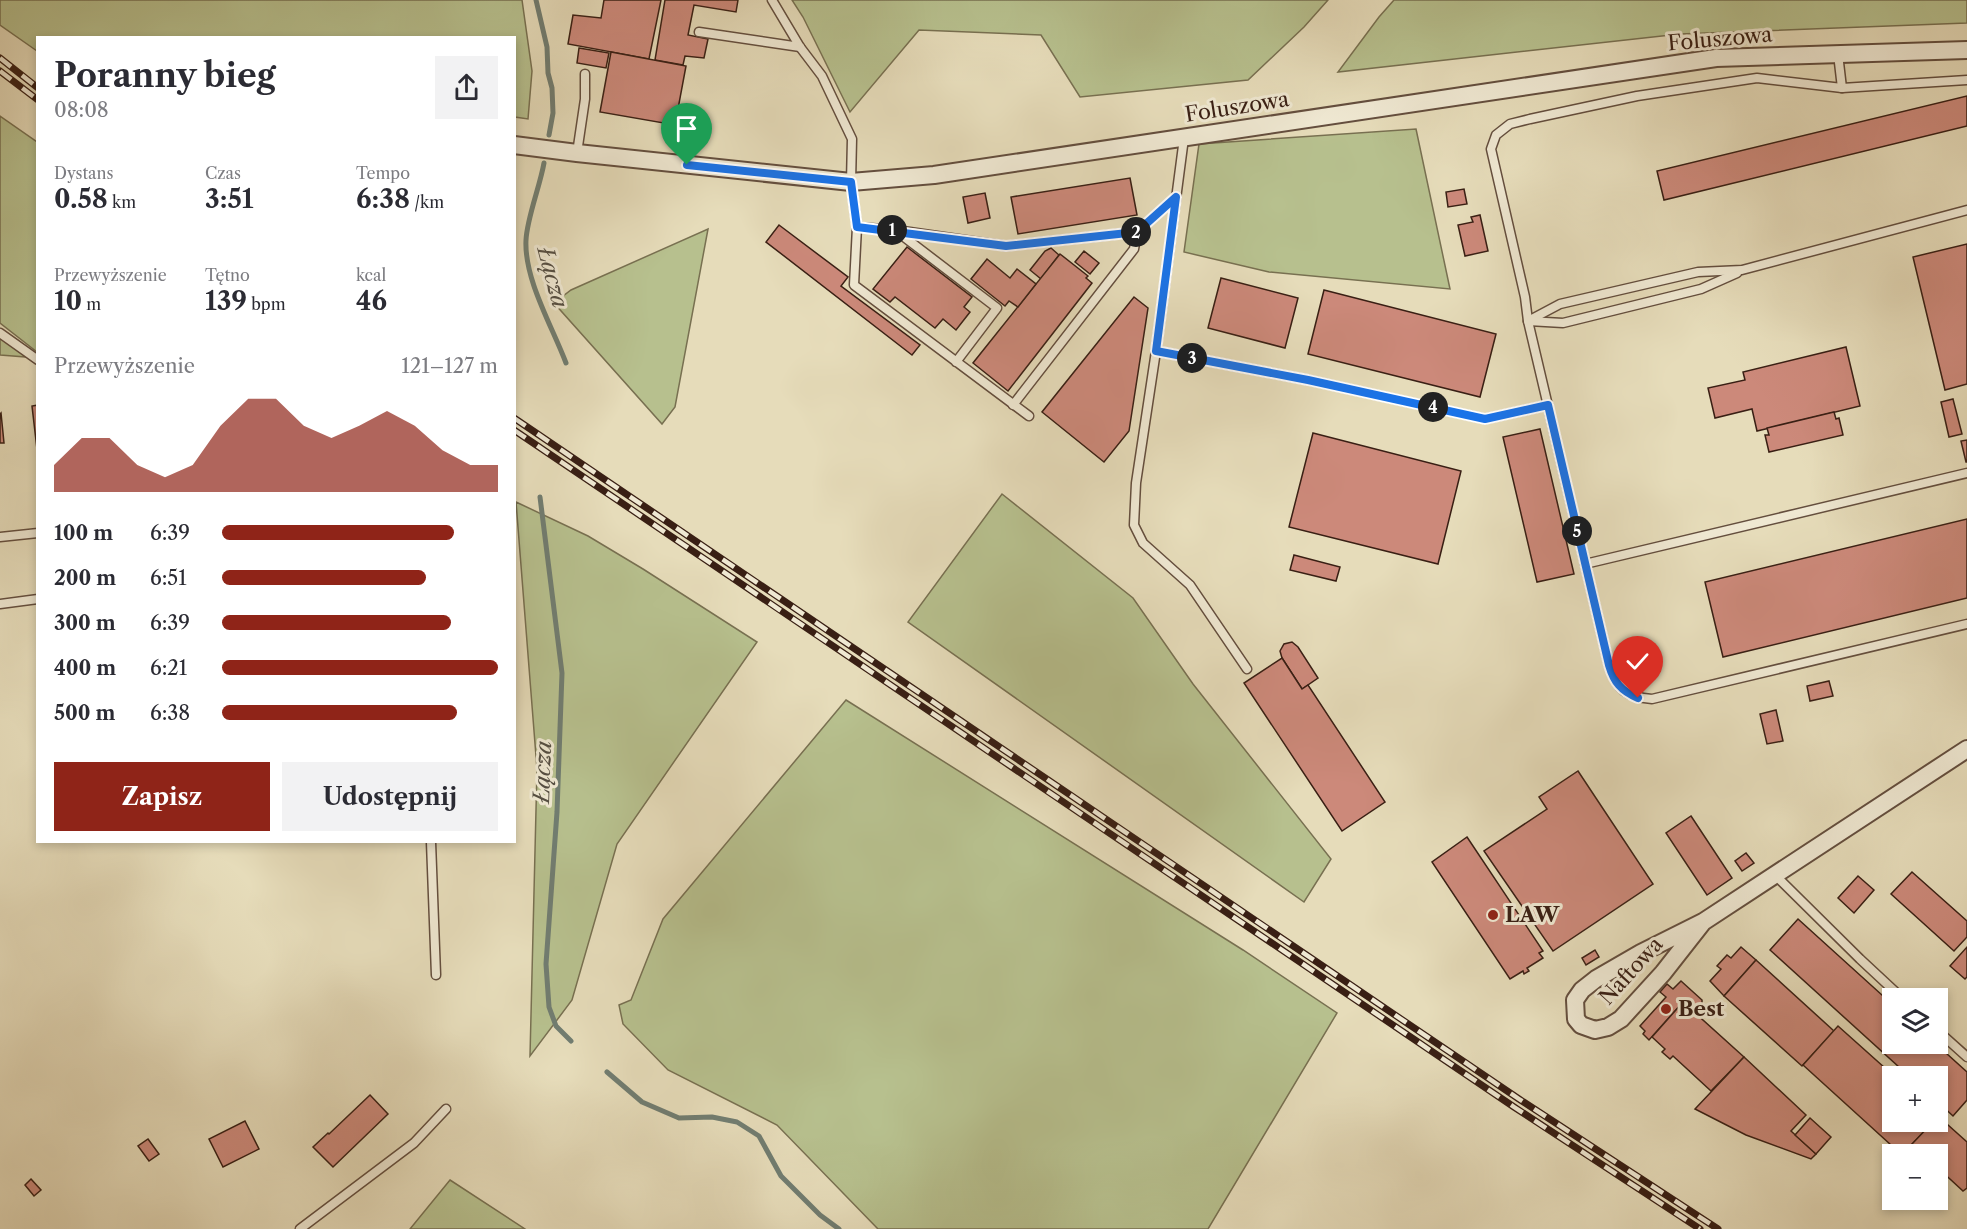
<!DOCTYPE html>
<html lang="pl">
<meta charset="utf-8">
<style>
body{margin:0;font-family:"Libre Caslon Text",serif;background:#f2f2f3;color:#2b2b33;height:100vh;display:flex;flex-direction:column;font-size:22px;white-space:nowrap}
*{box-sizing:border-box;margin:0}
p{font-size:20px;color:#7c7c81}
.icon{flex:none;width:33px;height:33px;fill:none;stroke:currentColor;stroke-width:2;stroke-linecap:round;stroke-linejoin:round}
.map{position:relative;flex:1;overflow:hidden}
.panel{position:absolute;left:36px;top:36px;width:480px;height:807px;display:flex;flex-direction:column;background:#fff;border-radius:0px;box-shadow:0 3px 9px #0003}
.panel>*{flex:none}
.buttons{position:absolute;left:1882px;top:988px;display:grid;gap:12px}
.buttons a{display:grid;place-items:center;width:66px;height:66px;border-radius:0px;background:#fff;box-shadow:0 3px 9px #0003;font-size:30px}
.pin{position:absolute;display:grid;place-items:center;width:51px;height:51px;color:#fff;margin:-62px -26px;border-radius:50% 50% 50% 0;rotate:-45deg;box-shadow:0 0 6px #0007}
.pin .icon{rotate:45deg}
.km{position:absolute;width:30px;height:30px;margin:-15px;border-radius:50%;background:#222;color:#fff;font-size:16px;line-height:30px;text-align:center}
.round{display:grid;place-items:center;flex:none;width:63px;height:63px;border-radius:0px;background:#f2f2f3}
.overview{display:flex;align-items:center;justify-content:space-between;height:102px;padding:0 18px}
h1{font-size:33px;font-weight:800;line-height:45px}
.figures{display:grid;grid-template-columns:repeat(3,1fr);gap:9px;height:102px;padding:6px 18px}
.figures div{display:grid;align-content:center}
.figures b{font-size:26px;font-weight:800}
.figures small{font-size:16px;font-weight:400}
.figures p{font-size:16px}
.chart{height:168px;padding:12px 18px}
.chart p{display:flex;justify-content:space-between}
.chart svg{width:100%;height:108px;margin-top:6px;fill:#8f2418;opacity:.7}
.action{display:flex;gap:12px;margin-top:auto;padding:12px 18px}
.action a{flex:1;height:69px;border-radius:0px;background:#8f2418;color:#fff;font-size:24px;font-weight:800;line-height:69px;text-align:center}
.action a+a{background:#f2f2f3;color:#2b2b33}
ul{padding:0 18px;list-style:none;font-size:20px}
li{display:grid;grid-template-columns:96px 72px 1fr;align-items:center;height:45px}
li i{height:15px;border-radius:8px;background:#8f2418}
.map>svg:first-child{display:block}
.green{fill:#b7c08e;stroke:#787051;stroke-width:1.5}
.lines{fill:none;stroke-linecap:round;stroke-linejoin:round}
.stream{stroke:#717d71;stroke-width:5}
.building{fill:#cc897a;stroke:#391f14;stroke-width:1.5}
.lane-casing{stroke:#644e3e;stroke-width:11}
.street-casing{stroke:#644e3e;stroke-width:20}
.lane{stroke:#efe8d2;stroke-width:8}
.street{stroke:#efe8d2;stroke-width:16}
.rail-casing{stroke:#391f14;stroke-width:7}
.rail{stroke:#efe8d2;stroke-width:4.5;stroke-dasharray:14;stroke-linecap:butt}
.route-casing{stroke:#fff;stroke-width:12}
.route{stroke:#1a73e8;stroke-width:8}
.poi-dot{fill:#8f2418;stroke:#efe8d2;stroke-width:2}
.labels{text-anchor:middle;stroke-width:6;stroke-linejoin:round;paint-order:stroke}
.street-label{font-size:21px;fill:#391f14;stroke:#efe8d2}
.poi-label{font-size:21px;font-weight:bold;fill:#391f14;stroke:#efe8d2;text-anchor:start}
.water-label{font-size:22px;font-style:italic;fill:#554e42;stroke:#efe8d2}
</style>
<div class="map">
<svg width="1967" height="1229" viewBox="0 0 1967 1229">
<rect width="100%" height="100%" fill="#e6dcba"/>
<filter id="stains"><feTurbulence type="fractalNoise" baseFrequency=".00333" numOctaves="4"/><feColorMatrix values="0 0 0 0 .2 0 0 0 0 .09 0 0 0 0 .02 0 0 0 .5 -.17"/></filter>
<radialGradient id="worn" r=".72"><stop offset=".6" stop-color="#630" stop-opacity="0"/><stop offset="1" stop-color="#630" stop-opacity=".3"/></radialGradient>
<g class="green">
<polygon points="0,0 522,0 532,71 528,119 515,117 514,38 38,38 37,51 0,25"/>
<polygon points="792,0 1328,0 1304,27 1248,80 1080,97 1041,35 919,30 850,112 803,17"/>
<polygon points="1394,0 1967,0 1967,23 1680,34 1338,72 1379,17"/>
<polygon points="0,116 37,142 37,352 0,323"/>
<polygon points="1416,129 1450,289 1269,272 1184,252 1199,144"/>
<polygon points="708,229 675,407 662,424 554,303 571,290"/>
<polygon points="0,336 26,357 0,355"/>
<polygon points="1002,494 1133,598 1193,684 1331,859 1304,902 908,622"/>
<polygon points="516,502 588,536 643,569 757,642 617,844 572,1000 530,1056 537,769"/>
<polygon points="846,700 1243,950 1337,1013 1208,1229 878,1229 777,1125 668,1070 623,1024 619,1005 631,1000 663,919"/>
<polygon points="450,1180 525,1229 410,1229"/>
</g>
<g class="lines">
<g class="stream">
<polyline points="536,0 547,47 548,73 552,88 553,113 549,135"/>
<path d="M544,163C540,186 527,218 526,240C524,279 552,326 566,363"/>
<polyline points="540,497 562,673 557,812 546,964 549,1007 556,1026 571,1041"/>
<polyline points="607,1072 642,1102 679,1118 712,1117 737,1122 759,1136 781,1176 820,1215 839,1229"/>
</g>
</g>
<g class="building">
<polygon points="604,0 661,0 649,59 568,44 573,15 601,18"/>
<polygon points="665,0 738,0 736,12 694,5 688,35 708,39 704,58 685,56 683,65 655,60"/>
<polygon points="579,48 609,53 606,68 577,63"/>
<polygon points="611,52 686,66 675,125 600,112"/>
<polygon points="1967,96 1967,126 1664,200 1657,171"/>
<polygon points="1130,178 1137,215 1018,234 1011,197"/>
<polygon points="1464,189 1467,204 1448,207 1446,192"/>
<polygon points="985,193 990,218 968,223 963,197"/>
<polygon points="1480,215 1488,251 1465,256 1458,225 1473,222 1471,217"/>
<polygon points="779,225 848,277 841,286 920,345 912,355 766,242"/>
<polygon points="1967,244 1967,384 1945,390 1913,257"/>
<polygon points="907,247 972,297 964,307 970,312 956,330 943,319 935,328 895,297 890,302 873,289"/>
<polygon points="1051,248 1059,255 1041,279 1030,270 1045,251"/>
<polygon points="1084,251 1099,263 1090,274 1075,262"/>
<polygon points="1060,254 1088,276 1086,278 1092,283 1008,391 973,363"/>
<polygon points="987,259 1010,278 1017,269 1036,284 1018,307 1009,301 1005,306 971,279"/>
<polygon points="1221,278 1298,298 1285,348 1208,328"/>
<polygon points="1324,290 1496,334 1480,397 1308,354"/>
<polygon points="1134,297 1148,308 1129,431 1104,462 1042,412"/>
<polygon points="1846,347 1860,406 1757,431 1752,409 1715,418 1708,388 1745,380 1743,372"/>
<polygon points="1953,399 1962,434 1949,437 1941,402"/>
<polygon points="38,405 38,458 32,406"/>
<polygon points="1834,412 1836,419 1839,418 1843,435 1769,452 1765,435 1769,435 1767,428"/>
<polygon points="1,413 4,443 0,443 0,414"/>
<polygon points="1540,429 1574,574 1537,582 1503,437"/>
<polygon points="1313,433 1461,471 1438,564 1289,527"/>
<polygon points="1967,440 1967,462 1966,462 1961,441"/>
<polygon points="1967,519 1967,598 1723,657 1705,582"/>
<polygon points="1294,555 1340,567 1336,581 1290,570"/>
<polygon points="1292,642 1298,647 1318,678 1302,689 1282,658 1280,651 1284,644"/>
<polygon points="1282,658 1302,689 1308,685 1385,802 1342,831 1244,683"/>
<polygon points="1829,681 1833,696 1810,701 1807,686"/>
<polygon points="1776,710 1783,741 1767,744 1760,714"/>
<polygon points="1578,771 1653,884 1553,951 1484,851 1547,809 1539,797"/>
<polygon points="1691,816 1732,878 1707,895 1666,833"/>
<polygon points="1467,837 1543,951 1539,953 1543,958 1527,968 1529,971 1524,974 1523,971 1510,979 1432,862"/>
<polygon points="1746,853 1754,863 1742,871 1735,861"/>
<polygon points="1912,872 1967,921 1967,937 1954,951 1891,894"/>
<polygon points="1858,876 1874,890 1854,913 1838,898"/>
<polygon points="1798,919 1893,1005 1893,1044 1936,1044 1967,1072 1967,1100 1953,1116 1938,1102 1938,1077 1910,1077 1770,950"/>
<polygon points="1741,947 1756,960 1724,996 1710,981 1721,969 1717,966 1727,955 1731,958"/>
<polygon points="1967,947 1967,977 1965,979 1950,966"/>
<polygon points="1595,950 1599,957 1586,965 1582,958"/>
<polygon points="1756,960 1834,1031 1802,1066 1724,996"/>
<polygon points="1681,981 1702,1000 1702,1005 1695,1013 1683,1002 1649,1040 1643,1034 1645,1031 1640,1026 1666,997 1660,992 1667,984 1673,989"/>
<polygon points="1683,1002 1744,1057 1711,1091 1673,1056 1670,1059 1662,1052 1665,1049 1652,1037"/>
<polygon points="1838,1026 1895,1077 1893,1077 1893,1122 1933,1122 1902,1155 1803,1065"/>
<polygon points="1744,1057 1806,1115 1791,1131 1816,1154 1811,1159 1746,1135 1695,1109"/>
<polygon points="370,1095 388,1114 333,1167 313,1147 328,1133 329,1134"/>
<polygon points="1938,1116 1967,1142 1967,1188 1963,1191 1938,1168 1938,1155 1924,1155 1912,1144 1933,1122 1938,1122"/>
<polygon points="1810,1118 1831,1137 1816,1154 1795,1135"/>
<polygon points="245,1121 259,1149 223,1167 209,1139"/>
<polygon points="148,1139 159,1154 149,1161 138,1146"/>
<polygon points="31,1179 41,1190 34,1196 25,1185"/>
</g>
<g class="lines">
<g class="lane-casing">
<g id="lane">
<polyline points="772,0 800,47 822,76 852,139 851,182 857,227"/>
<polyline points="699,32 800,47"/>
<polyline points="1838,54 1842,88"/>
<polyline points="1184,138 1156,351 1136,483 1134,525 1143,543 1190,585 1247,669"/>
<polyline points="577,153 585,99 585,74"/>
<path d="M1967,210L1742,270L1698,272L1560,304L1528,321L1609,665C1617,690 1626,697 1652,699L1967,624"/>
<polyline points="896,230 1006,246 1137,232 1176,197"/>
<polyline points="1737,273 1701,289 1563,323 1528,321 1525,297 1491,149 1496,135 1510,124 1530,119 1637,96 1757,78 1842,88 1967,80"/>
<polyline points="0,333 38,360"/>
<polyline points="1156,351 1308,380 1485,419 1548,405"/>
<polyline points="956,362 997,308 895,230 857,227 854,285 1029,416"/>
<polyline points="1013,405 1134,249 1137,232"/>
<polyline points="0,537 38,533"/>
<polyline points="1585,564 1967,473"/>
<polyline points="0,604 38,599"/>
<polyline points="431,842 436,975"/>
<polyline points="1775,875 1860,959 1903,999"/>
<polyline points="1938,1031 1967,1057"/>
<polyline points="300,1229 414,1143 446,1109"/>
</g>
</g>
<g class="street-casing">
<g id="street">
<polyline points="514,145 577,153 851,182 934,175 1716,58 1967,50"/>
<polyline points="1703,922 1663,973 1621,1019 1608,1027 1595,1030 1581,1025 1576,1019 1575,1000 1582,990 1596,979 1641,953 1703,922 1967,749"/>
</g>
</g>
<use href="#lane" class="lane"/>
<use href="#street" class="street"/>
<g class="rail-casing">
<g id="rail">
<polyline points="0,58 38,88"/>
<polyline points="0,71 38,100"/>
<polyline points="514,418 1519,1099 1718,1229"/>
<polyline points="514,430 1514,1107 1700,1229"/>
</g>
</g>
<use href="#rail" class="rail"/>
</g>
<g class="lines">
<g class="route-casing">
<path id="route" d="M687,165L851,182L857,227L1006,246L1137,232L1176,197L1156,351L1308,380L1485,419L1548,405L1609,665C1614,682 1621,691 1638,698"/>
</g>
<use href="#route" class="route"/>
</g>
<g class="poi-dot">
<circle cx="1493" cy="915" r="6"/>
<circle cx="1666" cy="1009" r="6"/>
</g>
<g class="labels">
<g class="street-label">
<text transform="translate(1720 39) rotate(-5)" y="7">Foluszowa</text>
<text transform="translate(1237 107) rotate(-9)" y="7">Foluszowa</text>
<text transform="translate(1631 971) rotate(-48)" y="7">Naftowa</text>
</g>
<g class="poi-label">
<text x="1505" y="922">LAW</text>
<text x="1678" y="1016">Best</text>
</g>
<g class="water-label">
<text transform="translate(553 277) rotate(75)" y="8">Łącza</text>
<text transform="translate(542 772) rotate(-88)" y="8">Łącza</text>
</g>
</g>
<rect width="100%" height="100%" filter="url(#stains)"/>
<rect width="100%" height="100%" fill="url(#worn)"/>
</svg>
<div class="buttons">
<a><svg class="icon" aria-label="layers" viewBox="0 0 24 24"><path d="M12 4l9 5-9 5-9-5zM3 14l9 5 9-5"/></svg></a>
<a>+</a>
<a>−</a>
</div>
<div class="pin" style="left:687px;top:165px;background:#1e9e55"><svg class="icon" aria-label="arrive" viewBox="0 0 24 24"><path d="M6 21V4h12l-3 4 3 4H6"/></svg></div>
<div class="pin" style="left:1638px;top:698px;background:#d93025"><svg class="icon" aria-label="check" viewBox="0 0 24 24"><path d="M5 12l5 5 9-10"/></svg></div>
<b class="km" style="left:892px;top:230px">1</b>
<b class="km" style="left:1136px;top:232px">2</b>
<b class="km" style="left:1192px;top:358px">3</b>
<b class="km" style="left:1433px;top:407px">4</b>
<b class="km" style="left:1577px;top:531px">5</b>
<section class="panel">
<div class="overview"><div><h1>Poranny bieg</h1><p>08:08</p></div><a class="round"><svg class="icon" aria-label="share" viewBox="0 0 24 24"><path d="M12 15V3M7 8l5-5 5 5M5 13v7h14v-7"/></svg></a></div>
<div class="figures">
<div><p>Dystans</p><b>0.58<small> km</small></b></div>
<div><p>Czas</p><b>3:51</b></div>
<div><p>Tempo</p><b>6:38<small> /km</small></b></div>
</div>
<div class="figures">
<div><p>Przewyższenie</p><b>10<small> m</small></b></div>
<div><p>Tętno</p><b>139<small> bpm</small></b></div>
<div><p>kcal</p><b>46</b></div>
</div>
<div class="chart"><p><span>Przewyższenie</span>121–127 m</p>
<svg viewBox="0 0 160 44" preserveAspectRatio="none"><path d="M0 44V33L10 22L20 22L30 33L40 38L50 33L60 17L70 6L80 6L90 17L100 22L110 17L120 11L130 17L140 27L150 33L160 33V44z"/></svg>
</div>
<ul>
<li><b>100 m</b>6:39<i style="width:84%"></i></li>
<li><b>200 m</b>6:51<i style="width:74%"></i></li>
<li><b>300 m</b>6:39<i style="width:83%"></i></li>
<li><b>400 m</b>6:21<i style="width:100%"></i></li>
<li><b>500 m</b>6:38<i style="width:85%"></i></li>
</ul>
<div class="action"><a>Zapisz</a><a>Udostępnij</a></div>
</section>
</div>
